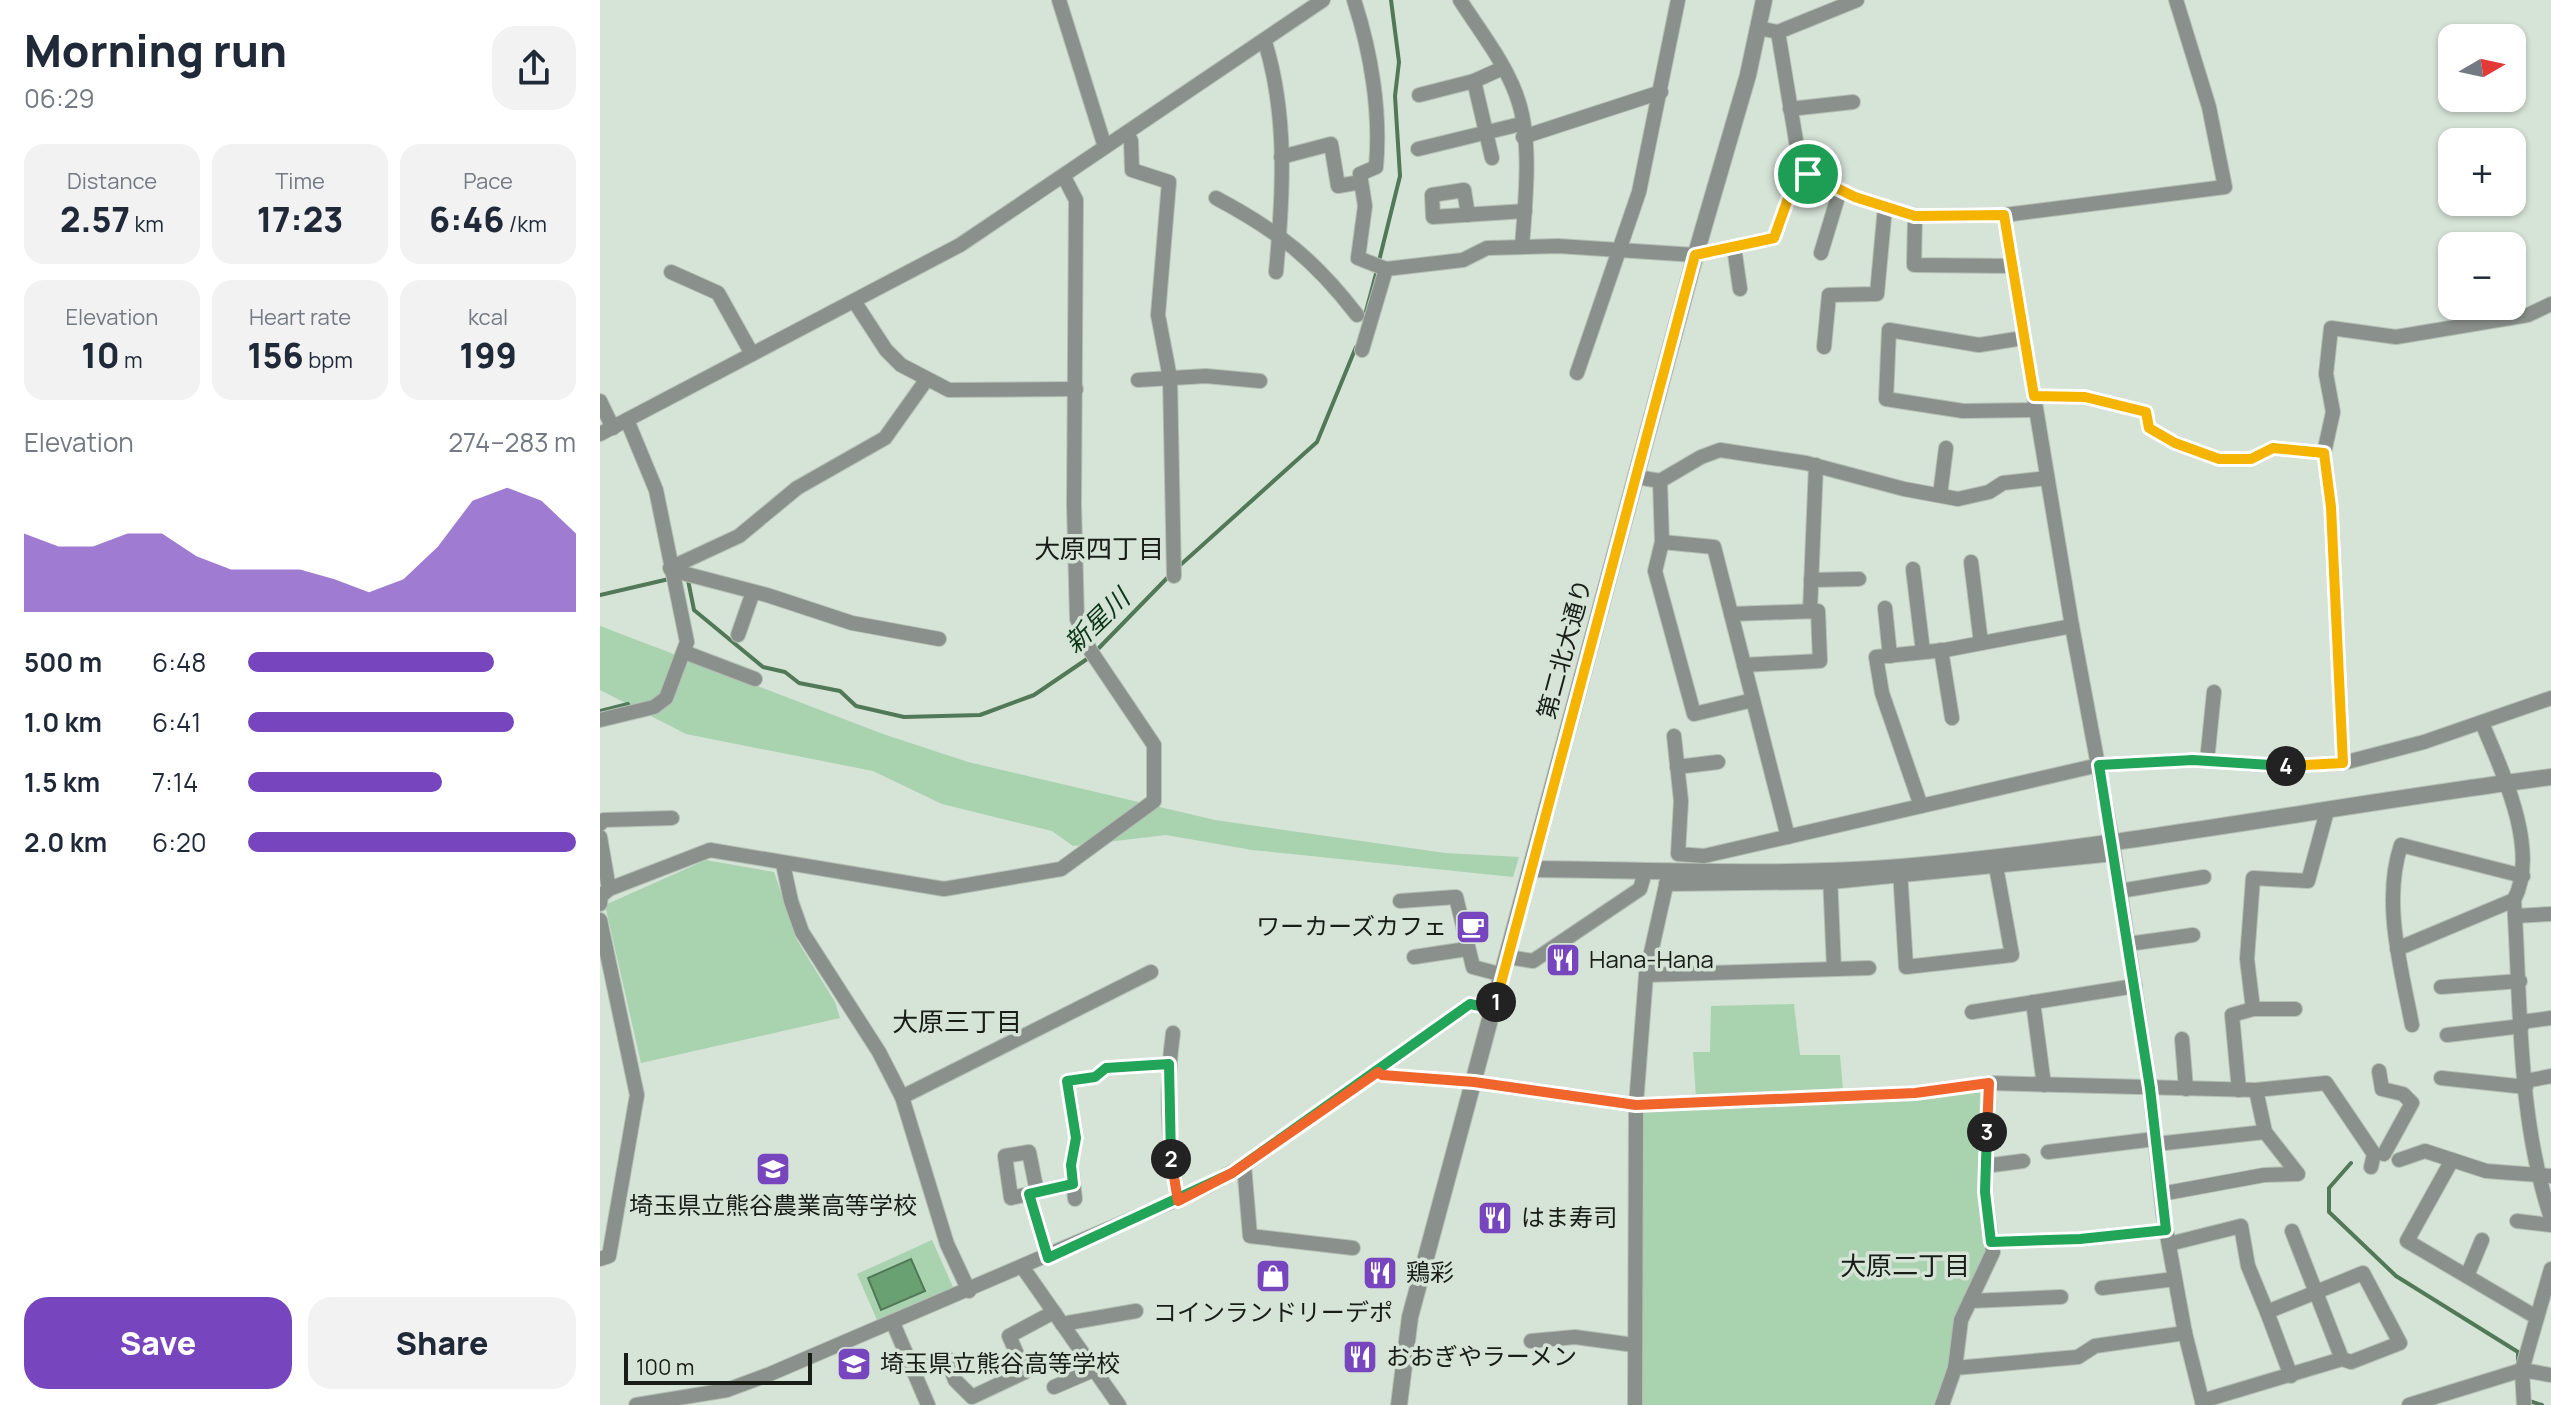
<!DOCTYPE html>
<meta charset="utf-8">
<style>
body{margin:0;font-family:Manrope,"Noto Sans JP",sans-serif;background:#f2f2f3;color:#1f2937;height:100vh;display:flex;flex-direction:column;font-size:30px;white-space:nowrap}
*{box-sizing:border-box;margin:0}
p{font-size:26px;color:#747a83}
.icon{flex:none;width:44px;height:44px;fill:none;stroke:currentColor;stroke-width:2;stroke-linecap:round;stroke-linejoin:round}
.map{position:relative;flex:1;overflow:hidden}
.side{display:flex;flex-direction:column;background:#fff;width:600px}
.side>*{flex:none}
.needle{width:52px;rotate:81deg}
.tools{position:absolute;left:1838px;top:24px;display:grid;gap:16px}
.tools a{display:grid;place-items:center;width:88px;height:88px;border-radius:16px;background:#fff;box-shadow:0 2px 6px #0004;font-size:40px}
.scale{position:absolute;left:24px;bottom:20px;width:188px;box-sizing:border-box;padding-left:8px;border:4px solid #181d18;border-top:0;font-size:22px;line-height:28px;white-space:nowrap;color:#181d18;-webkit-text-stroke:6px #d6e3d7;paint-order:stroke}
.pin{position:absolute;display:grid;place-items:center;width:68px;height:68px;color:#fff;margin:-34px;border:4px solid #fff;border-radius:50%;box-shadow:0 2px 8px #0007}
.km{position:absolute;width:40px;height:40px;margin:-20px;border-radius:50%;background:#222;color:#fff;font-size:22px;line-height:40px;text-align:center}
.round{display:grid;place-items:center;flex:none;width:84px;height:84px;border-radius:24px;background:#f2f2f3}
.head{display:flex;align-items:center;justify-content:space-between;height:136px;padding:0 24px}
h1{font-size:44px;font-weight:800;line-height:60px}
.metrics{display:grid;grid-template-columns:repeat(3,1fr);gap:12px;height:136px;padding:8px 24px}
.metrics div{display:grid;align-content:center;border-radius:20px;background:#f2f2f3;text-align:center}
.metrics b{font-size:34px;font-weight:800}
.metrics small{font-size:22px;font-weight:400}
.metrics p{font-size:22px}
.chart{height:224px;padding:16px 24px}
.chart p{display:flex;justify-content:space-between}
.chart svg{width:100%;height:144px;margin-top:8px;fill:#7746be;opacity:.7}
.action{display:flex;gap:16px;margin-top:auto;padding:16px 24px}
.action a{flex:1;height:92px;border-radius:24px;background:#7746be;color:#fff;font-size:32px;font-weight:800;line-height:92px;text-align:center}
.action a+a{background:#f2f2f3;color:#1f2937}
ul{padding:0 24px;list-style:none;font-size:26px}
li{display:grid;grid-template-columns:128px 96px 1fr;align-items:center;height:60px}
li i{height:20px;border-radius:10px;background:#7746be}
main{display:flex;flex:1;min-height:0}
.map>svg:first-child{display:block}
.green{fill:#a9d2af}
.water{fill:#6aa173;stroke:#517958;stroke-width:2}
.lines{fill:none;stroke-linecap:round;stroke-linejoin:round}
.stream{stroke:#517958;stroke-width:4}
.minor-casing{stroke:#b4bfb5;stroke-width:16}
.tertiary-casing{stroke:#b4bfb5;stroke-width:18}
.minor{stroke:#8a908b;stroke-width:14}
.tertiary{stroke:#8a908b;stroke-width:16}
.split-1-casing{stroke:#fff;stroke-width:16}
.split-2-casing{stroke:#fff;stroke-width:16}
.split-3-casing{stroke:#fff;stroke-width:16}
.split-4-casing{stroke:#fff;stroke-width:16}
.split-5-casing{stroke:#fff;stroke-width:16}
.split-1{stroke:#f5b400;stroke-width:10}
.split-2{stroke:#22a559;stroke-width:10}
.split-3{stroke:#f0652b;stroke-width:10}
.split-4{stroke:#22a559;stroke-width:10}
.split-5{stroke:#f5b400;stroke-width:10}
.labels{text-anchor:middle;stroke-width:7;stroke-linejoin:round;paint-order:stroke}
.street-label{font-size:24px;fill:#181d18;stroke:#d6e3d7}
.poi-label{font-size:24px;fill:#181d18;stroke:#d6e3d7;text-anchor:start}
.neighbourhood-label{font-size:26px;fill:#181d18;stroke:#d6e3d7}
.water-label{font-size:26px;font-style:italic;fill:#0b3617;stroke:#d6e3d7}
</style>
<main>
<section class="side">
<div class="head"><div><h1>Morning run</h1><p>06:29</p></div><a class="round"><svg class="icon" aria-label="share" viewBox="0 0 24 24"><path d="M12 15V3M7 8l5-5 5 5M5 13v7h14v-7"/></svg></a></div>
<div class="metrics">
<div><p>Distance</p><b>2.57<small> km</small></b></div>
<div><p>Time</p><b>17:23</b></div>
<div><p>Pace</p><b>6:46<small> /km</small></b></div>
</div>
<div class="metrics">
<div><p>Elevation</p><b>10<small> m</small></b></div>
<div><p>Heart rate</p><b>156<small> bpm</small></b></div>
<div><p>kcal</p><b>199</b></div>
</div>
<div class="chart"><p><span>Elevation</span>274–283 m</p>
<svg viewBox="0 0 160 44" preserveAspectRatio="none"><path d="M0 44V20L10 24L20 24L30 20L40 20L50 27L60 31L70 31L80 31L90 34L100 38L110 34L120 24L130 10L140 6L150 10L160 20V44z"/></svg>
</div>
<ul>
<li><b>500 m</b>6:48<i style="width:75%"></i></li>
<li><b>1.0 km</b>6:41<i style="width:81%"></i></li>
<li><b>1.5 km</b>7:14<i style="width:59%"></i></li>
<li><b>2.0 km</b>6:20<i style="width:100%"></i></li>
</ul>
<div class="action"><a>Save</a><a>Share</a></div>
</section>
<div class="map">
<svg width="1951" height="1405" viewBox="0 0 1951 1405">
<rect width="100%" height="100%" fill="#d6e3d7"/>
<g class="green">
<polygon points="0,626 283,734 368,762 615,820 845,853 919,857 913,877 652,850 566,835 473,846 452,831 342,804 273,771 86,734 0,690"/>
<polygon points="106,860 174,872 197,940 235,1002 240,1018 41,1063 5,905"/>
<polygon points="1194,1004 1200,1055 1240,1055 1243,1090 1096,1098 1093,1052 1110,1052 1111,1006"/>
<polygon points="1380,1091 1379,1197 1388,1249 1335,1405 1040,1405 1042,1109"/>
<polygon points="332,1240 353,1287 277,1320 257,1274"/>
</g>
<polygon class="water" points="311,1259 325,1291 281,1310 268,1278"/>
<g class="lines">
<g class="stream">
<polyline points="779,261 800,176 795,96 799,62 791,0"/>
<polyline points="764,319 777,270"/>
<polyline points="577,568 717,442 756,347"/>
<polyline points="88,580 94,610 163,667 185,672 199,683 240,691 256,706 304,717 380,715 434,695 490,657"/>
<polyline points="0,595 69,579"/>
<polyline points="496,651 571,574"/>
<polyline points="0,711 28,704"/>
<polyline points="1751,1163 1729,1188 1729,1212 1796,1276 1918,1352 1918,1362"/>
<polyline points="1926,1400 1942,1405"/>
</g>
<g class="minor-casing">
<g id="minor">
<polyline points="459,0 505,147"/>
<path d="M754,0C771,52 781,112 776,167L760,174L765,206L758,258L786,269"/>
<path d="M860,0C881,33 908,66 919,103C932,145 925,204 922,247"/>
<polyline points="1158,28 1178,32 1257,0"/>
<polyline points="1178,32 1200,165 1208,174 1255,197 1315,216 1404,215 1625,187 1609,107 1576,0"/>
<path d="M665,42C688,116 683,196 676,272"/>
<polyline points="874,81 892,158"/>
<polyline points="819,95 874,81 903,68"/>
<polyline points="1190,109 1253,102"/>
<polyline points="527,133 531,141 532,170 569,182 558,315 570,378 574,576"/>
<polyline points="923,137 1061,92"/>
<polyline points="818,149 921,124"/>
<polyline points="681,157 731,144 738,186 761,182"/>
<path d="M616,198C678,231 714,259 757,315"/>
<polyline points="868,215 864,190 832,195 833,217 925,211"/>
<polyline points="1404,215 1472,626 1512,840 1550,1088 1563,1213 1585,1333 1603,1405"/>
<polyline points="1315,216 1314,265 1411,266"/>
<polyline points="1134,247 1140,289"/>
<polyline points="1221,253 1240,190"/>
<polyline points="71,272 118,293 152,354"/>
<polyline points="254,301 286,350 301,365 349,390 476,389"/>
<polyline points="1423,338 1379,345 1289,330 1286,399 1363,411 1436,410"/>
<polyline points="1224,347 1229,295 1277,294 1285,207"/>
<polyline points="762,350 786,269 863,260 887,248 958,246 1095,255 1174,238 1200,165"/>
<polyline points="977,373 1039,192 1078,0"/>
<polyline points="538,380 606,376 660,381"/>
<polyline points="1434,396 1485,397 1546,412 1549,428 1575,443 1619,459 1651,459 1673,448 1724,453"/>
<polyline points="0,401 13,428"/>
<polyline points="0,434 360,245 723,0"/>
<polyline points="1037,477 1060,481 1101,457 1120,450 1206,463 1304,489 1358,499 1389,492 1403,483 1447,478"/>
<polyline points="1060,481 1062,542 1055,571 1094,714 1153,700"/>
<polyline points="1340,495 1346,448"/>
<polyline points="1062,542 1114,547 1188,837"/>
<polyline points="1371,562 1381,643"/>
<polyline points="70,568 139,536 197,488 285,438 327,379"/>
<polyline points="1313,569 1323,652"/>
<polyline points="71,570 167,595 252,623 339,639"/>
<polyline points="1211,580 1259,579"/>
<polyline points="1285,608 1290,656"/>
<polyline points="1210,611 1216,465"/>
<polyline points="1131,614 1218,611 1220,661 1144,665"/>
<polyline points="138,635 153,592"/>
<polyline points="1341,650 1352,718"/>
<polyline points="84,652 155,679"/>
<polyline points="0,720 54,707 66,698 87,642 56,490 27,420"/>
<path d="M1882,723C1902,771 1940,850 1914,900C1921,1005 1917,1116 1951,1218"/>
<polyline points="1074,736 1081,801 1078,854 1104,856 1499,765 1593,760 1683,766 1743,763 1824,742 1951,698"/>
<polyline points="1607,761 1614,692"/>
<polyline points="1743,763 1731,507 1724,453 1733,412 1726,374 1731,328 1796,337 1928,315 1951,304"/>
<polyline points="1077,767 1118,762"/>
<polyline points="1321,806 1282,693 1276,657 1345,650 1472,626"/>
<polyline points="0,824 4,820 72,818"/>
<polyline points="0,837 9,889"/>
<polyline points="183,864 191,901 202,932 279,1052 302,1097 347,1244 369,1291"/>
<polyline points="1300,870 1306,967 1412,955 1395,861"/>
<polyline points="1230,875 1234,969"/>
<polyline points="1066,884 1231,882 1514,854"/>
<polyline points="1520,891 1604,877"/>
<polyline points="800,901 856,897 873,967 903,975"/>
<polyline points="0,904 1,896 9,889 110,850 344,889 461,869 554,801 554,745 490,650 477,619 474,505 476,200 464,177"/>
<polyline points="1915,916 1951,914"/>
<polyline points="0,920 37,1095 9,1256 0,1259"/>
<polyline points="1528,944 1593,935"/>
<polyline points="1797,949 1914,900"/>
<polyline points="814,957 867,949"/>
<polyline points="908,957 933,961 1040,889 1045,872"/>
<polyline points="1046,975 1269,968"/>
<polyline points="1841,987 1920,981"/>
<polyline points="1433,1002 1444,1085"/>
<polyline points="1653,1009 1647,959 1653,878 1708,881 1727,811"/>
<polyline points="1372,1012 1535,986"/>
<polyline points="1921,1022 1951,1018"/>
<path d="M1812,1025C1801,967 1782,902 1801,845L1923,876"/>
<path d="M573,1033C565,1090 568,1144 578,1201"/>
<polyline points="1847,1035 1922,1026"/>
<polyline points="1582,1039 1586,1089"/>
<polyline points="1779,1071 1782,1089 1803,1094 1812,1103 1784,1154"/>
<polyline points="778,1072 782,1075 874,1082 1036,1105 1315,1093 1389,1083 1656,1090 1726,1083 1774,1154 1771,1167"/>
<polyline points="1841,1078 1926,1087"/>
<polyline points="1926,1081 1951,1076"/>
<polyline points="1639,1090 1632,1015 1653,1009 1695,1009"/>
<polyline points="302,1097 551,972"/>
<polyline points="1556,1144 1665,1132"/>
<polyline points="1448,1152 1555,1139"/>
<polyline points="1799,1160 1825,1151 1886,1171 1951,1176"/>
<polyline points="1852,1160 1807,1241 1936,1317"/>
<polyline points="644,1165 650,1236 753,1248"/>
<polyline points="1385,1166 1423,1161"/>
<polyline points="437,1192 429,1152 405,1156 411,1198 473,1184"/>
<polyline points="429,1194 448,1258"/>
<polyline points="1561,1194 1664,1175 1698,1174 1665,1132 1656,1090"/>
<polyline points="475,1199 471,1165 476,1138 467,1081 495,1077 506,1068 569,1064"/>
<polyline points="1917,1221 1951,1225"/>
<polyline points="1692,1231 1742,1359"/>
<polyline points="1391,1242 1480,1239 1566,1230"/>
<polyline points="1569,1244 1641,1226 1648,1266 1667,1312 1763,1273 1800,1343 1751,1362 1742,1359 1602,1401"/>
<polyline points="423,1268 519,1405"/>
<polyline points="1867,1276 1882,1240"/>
<polyline points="1502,1288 1575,1279"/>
<polyline points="1370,1301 1461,1297"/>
<polyline points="1667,1312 1691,1376"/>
<polyline points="293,1323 328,1405"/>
<polyline points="462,1324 536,1311"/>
<polyline points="931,1341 975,1337 1034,1345"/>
<polyline points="1355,1368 1361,1320 1393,1252 1385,1192 1389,1083"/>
<polyline points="313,1370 347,1358 355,1380 372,1397 425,1372 409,1336 454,1312"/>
<polyline points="454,1387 496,1369"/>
<polyline points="36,1405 127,1390 170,1374 606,1187 644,1165 870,1004 894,1009"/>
<polyline points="1035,1405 1036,1105 1046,975 1069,872"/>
<polyline points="1342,1405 1355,1368 1478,1357 1495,1346 1585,1333"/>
<polyline points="1809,1405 1922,1370 1951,1375"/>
<polyline points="1924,1405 1922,1370 1951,1269"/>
</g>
</g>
<g class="tertiary-casing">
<g id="tertiary">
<path d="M932,869C1055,870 1179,877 1302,867C1519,848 1735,805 1951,777"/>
<polyline points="799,1405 810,1317 1093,264 1148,75 1164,0"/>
</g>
</g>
<use href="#minor" class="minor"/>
<use href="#tertiary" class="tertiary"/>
</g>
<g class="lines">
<g class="split-1-casing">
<polyline id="split-1" points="896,1002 1095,255 1174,238 1200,165 1208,174"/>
</g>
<g class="split-2-casing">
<polyline id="split-2" points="571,1159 569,1064 506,1068 495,1077 467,1081 476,1138 471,1165 473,1184 429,1194 448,1258 632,1173 870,1004 894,1009 896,1002"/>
</g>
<g class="split-3-casing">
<polyline id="split-3" points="571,1159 578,1201 632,1173 778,1072 782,1075 874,1082 1036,1105 1315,1093 1389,1083 1387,1132"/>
</g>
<g class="split-4-casing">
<polyline id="split-4" points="1387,1132 1385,1192 1391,1242 1480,1239 1566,1230 1550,1088 1499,765 1593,760 1686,766"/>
</g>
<g class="split-5-casing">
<polyline id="split-5" points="1208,174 1255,197 1315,216 1404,215 1434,396 1485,397 1546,412 1549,428 1575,443 1619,459 1651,459 1673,448 1724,453 1731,507 1743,763 1686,766"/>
</g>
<use href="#split-1" class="split-1"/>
<use href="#split-2" class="split-2"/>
<use href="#split-3" class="split-3"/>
<use href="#split-4" class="split-4"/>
<use href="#split-5" class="split-5"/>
</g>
<defs>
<g id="cafe-square" transform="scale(1.8)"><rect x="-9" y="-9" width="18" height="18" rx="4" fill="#7746be" stroke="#d6e3d7"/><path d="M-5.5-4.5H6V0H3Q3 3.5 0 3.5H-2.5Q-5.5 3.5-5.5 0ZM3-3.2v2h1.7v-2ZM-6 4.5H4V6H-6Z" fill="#fff"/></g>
<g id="restaurant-square" transform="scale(1.8)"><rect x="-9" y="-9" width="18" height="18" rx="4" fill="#7746be" stroke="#d6e3d7"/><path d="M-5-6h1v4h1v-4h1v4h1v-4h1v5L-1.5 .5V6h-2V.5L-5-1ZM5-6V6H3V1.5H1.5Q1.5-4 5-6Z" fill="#fff"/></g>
<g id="school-square" transform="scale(1.8)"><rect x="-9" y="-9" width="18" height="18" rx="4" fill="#7746be" stroke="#d6e3d7"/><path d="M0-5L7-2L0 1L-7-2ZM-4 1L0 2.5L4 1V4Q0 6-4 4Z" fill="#fff"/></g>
<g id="shop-square" transform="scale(1.8)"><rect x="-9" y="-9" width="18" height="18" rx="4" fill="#7746be" stroke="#d6e3d7"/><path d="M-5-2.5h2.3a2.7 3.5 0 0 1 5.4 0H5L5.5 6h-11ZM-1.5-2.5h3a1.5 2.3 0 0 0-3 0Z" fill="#fff"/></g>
</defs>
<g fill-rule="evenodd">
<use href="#cafe-square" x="873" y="927"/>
<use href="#restaurant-square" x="963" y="960"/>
<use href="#school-square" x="173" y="1169"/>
<use href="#restaurant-square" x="895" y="1218"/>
<use href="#restaurant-square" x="780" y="1273"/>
<use href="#shop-square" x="673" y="1276"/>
<use href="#restaurant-square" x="760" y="1357"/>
<use href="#school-square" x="254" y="1364"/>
</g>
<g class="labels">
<g class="street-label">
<text transform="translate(965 649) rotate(-75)" y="8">第二北大通り</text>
</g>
<g class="poi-label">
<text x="847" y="935" text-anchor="end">ワーカーズカフェ</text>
<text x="989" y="968">Hana-Hana</text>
<text x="173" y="1214" text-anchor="middle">埼玉県立熊谷農業高等学校</text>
<text x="921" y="1226">はま寿司</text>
<text x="806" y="1281">鶏彩</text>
<text x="673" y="1321" text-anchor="middle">コインランドリーデポ</text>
<text x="786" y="1365">おおぎやラーメン</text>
<text x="280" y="1372">埼玉県立熊谷高等学校</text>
</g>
<g class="neighbourhood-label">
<text x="499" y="558">大原四丁目</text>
<text x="357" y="1031">大原三丁目</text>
<text x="1305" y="1275">大原二丁目</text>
</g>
<g class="water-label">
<text transform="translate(497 621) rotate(-44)" y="9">新星川</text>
</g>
</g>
</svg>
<div class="tools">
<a><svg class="needle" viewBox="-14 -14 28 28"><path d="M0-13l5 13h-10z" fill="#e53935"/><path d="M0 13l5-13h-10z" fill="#747a83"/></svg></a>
<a>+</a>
<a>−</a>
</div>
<div class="scale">100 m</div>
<div class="pin" style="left:1208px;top:174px;background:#1e9e55"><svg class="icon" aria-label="arrive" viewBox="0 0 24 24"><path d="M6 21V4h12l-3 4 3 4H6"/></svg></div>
<b class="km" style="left:896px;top:1002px">1</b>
<b class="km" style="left:571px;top:1159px">2</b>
<b class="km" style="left:1387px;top:1132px">3</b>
<b class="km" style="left:1686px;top:766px">4</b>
</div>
</main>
